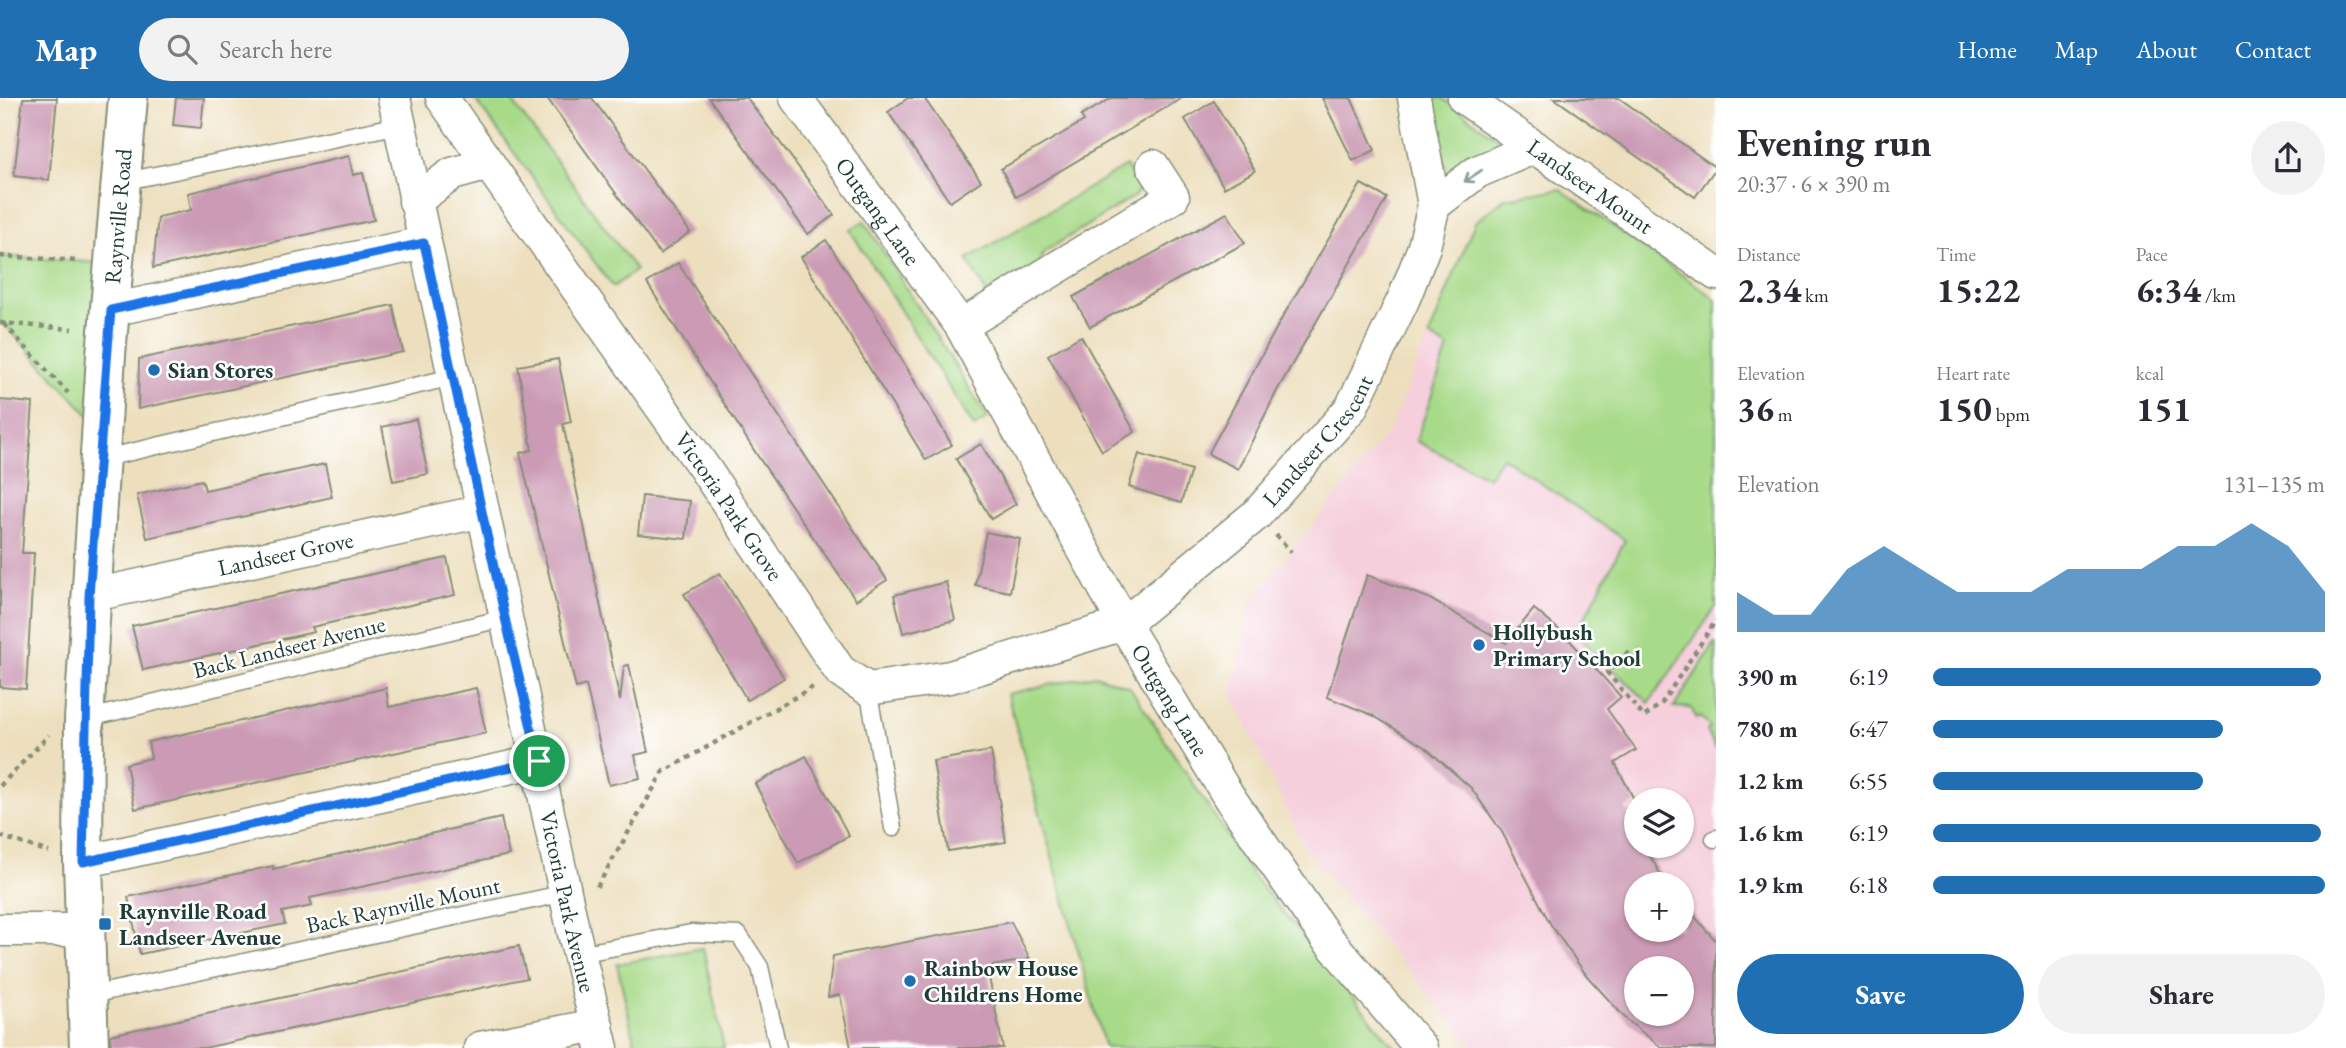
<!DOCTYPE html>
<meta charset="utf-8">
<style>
body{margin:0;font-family:"EB Garamond",serif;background:#f2f2f3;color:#2b2b33;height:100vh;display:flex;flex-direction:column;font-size:26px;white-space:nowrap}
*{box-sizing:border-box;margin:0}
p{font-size:23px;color:#7c7c81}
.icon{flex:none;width:38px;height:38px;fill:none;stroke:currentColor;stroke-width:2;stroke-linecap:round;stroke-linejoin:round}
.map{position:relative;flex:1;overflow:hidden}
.drawer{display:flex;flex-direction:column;background:#fff;width:630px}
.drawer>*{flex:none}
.tools{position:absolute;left:1624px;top:690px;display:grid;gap:14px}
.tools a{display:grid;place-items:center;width:70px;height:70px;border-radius:50%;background:#fff;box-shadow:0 2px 5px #0004;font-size:35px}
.pin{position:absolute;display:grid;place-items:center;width:60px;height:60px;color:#fff;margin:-30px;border:4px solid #fff;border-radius:50%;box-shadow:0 2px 7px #0007}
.round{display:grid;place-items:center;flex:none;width:74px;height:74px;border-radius:37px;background:#f2f2f3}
.headline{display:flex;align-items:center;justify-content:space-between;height:119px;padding:0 21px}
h1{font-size:38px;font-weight:700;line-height:52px}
.figures{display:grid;grid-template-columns:repeat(3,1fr);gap:10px;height:119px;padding:7px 21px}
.figures div{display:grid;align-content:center}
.figures b{font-size:35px;font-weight:700}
.figures small{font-size:19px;font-weight:400}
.figures p{font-size:19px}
.chart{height:196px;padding:14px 21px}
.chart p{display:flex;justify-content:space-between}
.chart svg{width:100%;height:126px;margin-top:7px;fill:#1f6fb2;opacity:.7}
.action{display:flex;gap:14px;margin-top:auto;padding:14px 21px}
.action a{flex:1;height:80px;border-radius:42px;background:#1f6fb2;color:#fff;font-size:28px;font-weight:700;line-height:80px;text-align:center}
.action a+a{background:#f2f2f3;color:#2b2b33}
ul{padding:0 21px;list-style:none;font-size:23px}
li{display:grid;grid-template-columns:112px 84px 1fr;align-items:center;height:52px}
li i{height:18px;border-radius:9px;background:#1f6fb2}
header{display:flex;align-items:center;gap:42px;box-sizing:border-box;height:98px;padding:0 35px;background:#1f6fb2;color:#fff}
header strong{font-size:33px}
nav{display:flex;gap:38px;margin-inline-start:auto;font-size:24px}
.search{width:490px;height:63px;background:#f2f2f3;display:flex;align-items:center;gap:18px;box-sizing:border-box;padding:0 24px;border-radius:38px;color:#7c7c81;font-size:26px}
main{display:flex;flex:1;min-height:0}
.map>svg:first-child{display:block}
.built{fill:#f5cfdb;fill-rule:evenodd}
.green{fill:#a7da89;stroke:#638c5e;stroke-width:2}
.building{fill:#cb9ab4;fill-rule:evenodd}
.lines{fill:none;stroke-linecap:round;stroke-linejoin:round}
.service-casing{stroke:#868e78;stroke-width:19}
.minor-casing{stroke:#868e78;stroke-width:35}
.tertiary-casing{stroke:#868e78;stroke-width:42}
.path{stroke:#868e78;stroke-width:4.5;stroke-dasharray:5 5;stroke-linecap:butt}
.service{stroke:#fff;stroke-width:16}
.minor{stroke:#fff;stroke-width:32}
.tertiary{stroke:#fff;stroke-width:38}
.oneway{stroke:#8f9e9a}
.route-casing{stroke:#fff;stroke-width:14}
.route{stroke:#1a73e8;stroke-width:9}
.poi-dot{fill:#1f6fb2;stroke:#fff;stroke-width:2.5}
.labels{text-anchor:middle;stroke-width:5;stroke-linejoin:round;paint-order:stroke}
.street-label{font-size:23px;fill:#1f3d34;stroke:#fff}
.poi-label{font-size:23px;font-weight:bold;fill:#1f3d34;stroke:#fff;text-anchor:start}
</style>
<header>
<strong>Map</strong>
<div class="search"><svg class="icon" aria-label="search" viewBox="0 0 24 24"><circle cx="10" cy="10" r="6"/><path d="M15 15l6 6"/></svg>Search here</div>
<nav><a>Home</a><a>Map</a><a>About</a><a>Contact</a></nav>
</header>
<main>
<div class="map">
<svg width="1716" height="950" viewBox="0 0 1716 950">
<rect width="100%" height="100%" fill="#fff"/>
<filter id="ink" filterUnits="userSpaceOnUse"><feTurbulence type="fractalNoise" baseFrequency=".0143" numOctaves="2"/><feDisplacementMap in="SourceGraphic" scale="14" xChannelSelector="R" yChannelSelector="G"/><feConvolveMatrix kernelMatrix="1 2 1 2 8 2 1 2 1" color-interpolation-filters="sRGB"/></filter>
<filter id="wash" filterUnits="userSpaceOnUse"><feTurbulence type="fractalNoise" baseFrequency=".00686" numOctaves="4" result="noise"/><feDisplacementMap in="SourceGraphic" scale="28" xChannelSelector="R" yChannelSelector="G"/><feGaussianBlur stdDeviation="1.57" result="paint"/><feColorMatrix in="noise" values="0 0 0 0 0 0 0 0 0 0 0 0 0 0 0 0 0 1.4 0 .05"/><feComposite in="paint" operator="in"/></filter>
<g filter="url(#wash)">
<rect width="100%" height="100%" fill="#eddfbd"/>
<path class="built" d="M1560,91L1716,201V950H1475L1307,755L1231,595L1253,500L1390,331L1475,124L1505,100ZM1636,702H1682V747H1636ZM1636,786H1682V831H1636ZM1636,870H1682V915H1636Z"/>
<g class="green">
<polygon points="474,0 510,0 636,172 613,189"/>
<polygon points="1431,0 1442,0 1497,40 1499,47 1449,71 1445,68 1429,6"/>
<polygon points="1126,68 1139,90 1136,97 1044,154 1040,165 987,196 967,161"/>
<polygon points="1560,91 1716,201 1716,509 1649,605 1576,536 1625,442 1502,359 1488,380 1416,343 1448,250 1429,238 1475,124 1505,100"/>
<polygon points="864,123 988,320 974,329 850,132"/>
<polygon points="0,158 115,166 102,331 4,226 0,225"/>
<polygon points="1715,545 1716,546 1716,651 1707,633 1710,629 1701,619 1697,621 1691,610 1674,609"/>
<polygon points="1095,577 1130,589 1256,782 1395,950 1105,950 1007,596"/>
<polygon points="703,850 724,950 636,950 617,866"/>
</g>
<g id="blocks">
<g class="building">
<polygon points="23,0 57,0 49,82 14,78"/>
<polygon points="176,0 204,0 201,30 173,27"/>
<polygon points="547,0 592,0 690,134 660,156"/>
<polygon points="709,0 747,0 834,117 808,136"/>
<polygon points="908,0 924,0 981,83 950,104 888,14"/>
<polygon points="1112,0 1182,0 1016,99 1001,71 1084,23 1081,18"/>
<polygon points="1322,0 1351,0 1375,52 1353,63"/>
<polygon points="1554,0 1619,0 1716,70 1695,99"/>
<polygon points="1214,3 1255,73 1224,90 1185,21"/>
<polygon points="349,58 353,77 363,75 374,122 153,170 158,119 191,112 188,95"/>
<polygon points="1361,86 1387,100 1278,291 1238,371 1208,356 1282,220"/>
<polygon points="1227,115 1245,145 1090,229 1073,199"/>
<polygon points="826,142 874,214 952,347 926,362 801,159"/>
<polygon points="678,165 887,482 856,502 759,360 647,185"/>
<polygon points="393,207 403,254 138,311 139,261"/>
<polygon points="1081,238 1135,334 1102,353 1048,257"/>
<polygon points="558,261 571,324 563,326 620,603 624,568 629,567 648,654 635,657 640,680 609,687 586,587 576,590 520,355 532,352 518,268"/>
<polygon points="0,302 33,305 22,455 34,455 26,591 0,589"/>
<polygon points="416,321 428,376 393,383 382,329"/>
<polygon points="981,346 1016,406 991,421 956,361"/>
<polygon points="1139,356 1191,372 1181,405 1129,389"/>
<polygon points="325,366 332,399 147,440 137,397 202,382 205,392"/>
<polygon points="642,398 690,403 686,441 638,436"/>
<polygon points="986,434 1020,441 1010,494 975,487"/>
<polygon points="447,460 455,497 312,529 314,534 143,572 132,528"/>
<polygon points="720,475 784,580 747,602 684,496"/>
<path d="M1367,477L1428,500L1506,545L1534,511L1565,537L1621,599L1607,611L1636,652L1615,665L1636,705L1626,710L1636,731V747H1644L1666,786H1636V831H1682V804L1716,843V950H1662L1627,922L1587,878L1551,827L1502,734L1471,690L1426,650L1372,617L1327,599ZM1636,870H1682V915H1636Z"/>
<polygon points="946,484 955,522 903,535 894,497"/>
<polygon points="386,590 389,609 476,590 486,635 135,711 126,666 151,660 148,644"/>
<polygon points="991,653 1006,744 948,753 933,663"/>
<polygon points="806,658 849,738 798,765 755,686"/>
<polygon points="501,720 509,757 310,800 312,808 282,814 285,826 140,856 128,799 273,768 273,771"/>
<polygon points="1011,824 1030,861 987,869 1003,950 851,950 840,897 828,899 833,858"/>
<polygon points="519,848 527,880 204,950 111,950 110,937"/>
</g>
</g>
</g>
<g filter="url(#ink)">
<use href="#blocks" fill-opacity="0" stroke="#868e78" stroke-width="2"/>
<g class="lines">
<g class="service-casing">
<g id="service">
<polyline points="121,84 400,27"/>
<polyline points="101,361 453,279"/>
<polyline points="868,591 893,730"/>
<polyline points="85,621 505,520"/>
<polyline points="1714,741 1716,740"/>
<polyline points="579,856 691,835 739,837 760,869 778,950"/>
<polyline points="86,898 566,795"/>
</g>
</g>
<g class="minor-casing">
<g id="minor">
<path id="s1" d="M394,0L573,831L602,950"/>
<path id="s2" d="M442,0L705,371L840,573L868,591L950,579L1124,526L1257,416L1351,310L1404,200L1424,149L1434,107"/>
<path id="s3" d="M796,0L961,228L1124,526L1229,699L1325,838L1421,950"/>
<polyline points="1414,0 1434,107 1477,74 1535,49"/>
<path id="s4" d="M1464,0L1716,176"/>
<polyline points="415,103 452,76 489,66"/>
<polyline points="111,212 424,145"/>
<polyline points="961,228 1173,99 1153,68"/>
<path id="s5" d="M89,498L483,413"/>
<polyline points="83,764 539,663"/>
<polyline points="0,832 85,832"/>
<polyline points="480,950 597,927"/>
</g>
</g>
<g class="tertiary-casing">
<g id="tertiary">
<path id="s6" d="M89,950L83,764L84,622L106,257L128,0"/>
</g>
</g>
<g class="path">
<polyline points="0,158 79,163"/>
<polyline points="0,225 72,231"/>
<polyline points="4,226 68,295"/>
<polyline points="1276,437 1291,454"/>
<polyline points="1629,553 1607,574 1644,619 1662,605 1716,522"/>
<polyline points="0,688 49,637"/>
<polyline points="0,738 49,754"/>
<polyline points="597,789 663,674 815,588"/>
</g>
<use href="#service" class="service"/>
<use href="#minor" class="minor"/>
<use href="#tertiary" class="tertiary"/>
</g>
<defs><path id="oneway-shaft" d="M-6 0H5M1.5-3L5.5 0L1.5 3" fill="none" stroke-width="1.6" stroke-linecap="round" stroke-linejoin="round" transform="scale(1.75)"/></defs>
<use class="oneway" href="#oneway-shaft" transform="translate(1473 78) rotate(146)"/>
</g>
<g class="lines" filter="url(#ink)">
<g class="route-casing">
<polygon id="route" points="424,145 505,520 539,663 83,764 89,498 111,212"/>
</g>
<use href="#route" class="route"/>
</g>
<g class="poi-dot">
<circle cx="154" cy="272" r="7"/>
<circle cx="1479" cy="547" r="7"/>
<rect x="98" y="819" width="14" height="14" rx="3.5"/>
<circle cx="910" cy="883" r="7"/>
</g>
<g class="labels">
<g class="street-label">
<text dy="8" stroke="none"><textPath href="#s4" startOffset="154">Landseer Mount</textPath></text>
<text dy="8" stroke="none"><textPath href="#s3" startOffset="140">Outgang Lane</textPath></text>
<text dy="8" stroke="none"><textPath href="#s6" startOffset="833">Raynville Road</textPath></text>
<text dy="8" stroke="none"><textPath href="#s2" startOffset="1264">Landseer Crescent</textPath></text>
<text dy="8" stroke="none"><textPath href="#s2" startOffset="499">Victoria Park Grove</textPath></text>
<text dy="8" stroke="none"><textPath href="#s5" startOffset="201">Landseer Grove</textPath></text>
<text transform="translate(289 549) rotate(-14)" y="8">Back Landseer Avenue</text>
<text dy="8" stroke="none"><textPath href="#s3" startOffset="710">Outgang Lane</textPath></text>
<text dy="8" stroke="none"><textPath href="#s1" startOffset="822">Victoria Park Avenue</textPath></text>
<text transform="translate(403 807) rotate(-12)" y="8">Back Raynville Mount</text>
</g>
<g class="poi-label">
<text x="168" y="280">Sian Stores</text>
<text x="1493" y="542">Hollybush<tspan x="1493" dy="26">Primary School</tspan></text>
<text x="119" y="821">Raynville Road<tspan x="119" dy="26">Landseer Avenue</tspan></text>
<text x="924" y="878">Rainbow House<tspan x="924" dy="26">Childrens Home</tspan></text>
</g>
</g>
</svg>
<div class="tools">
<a><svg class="icon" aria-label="layers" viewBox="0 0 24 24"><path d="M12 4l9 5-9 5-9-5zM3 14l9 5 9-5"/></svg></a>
<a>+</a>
<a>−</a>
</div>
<div class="pin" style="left:539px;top:663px;background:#1e9e55"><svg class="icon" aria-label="arrive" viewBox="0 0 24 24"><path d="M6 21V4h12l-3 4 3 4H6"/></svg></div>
</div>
<section class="drawer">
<div class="headline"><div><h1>Evening run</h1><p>20:37 · 6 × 390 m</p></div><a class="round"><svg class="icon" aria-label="share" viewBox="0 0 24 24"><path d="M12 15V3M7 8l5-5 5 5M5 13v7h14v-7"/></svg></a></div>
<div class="figures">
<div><p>Distance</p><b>2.34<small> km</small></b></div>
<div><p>Time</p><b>15:22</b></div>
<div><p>Pace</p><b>6:34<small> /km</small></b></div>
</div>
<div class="figures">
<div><p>Elevation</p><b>36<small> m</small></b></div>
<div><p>Heart rate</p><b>150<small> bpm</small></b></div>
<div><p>kcal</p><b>151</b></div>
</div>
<div class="chart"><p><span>Elevation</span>131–135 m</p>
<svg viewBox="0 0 160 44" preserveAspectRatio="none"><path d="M0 44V30L10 38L20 38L30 22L40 14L50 22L60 30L70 30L80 30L90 22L100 22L110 22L120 14L130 14L140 6L150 14L160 30V44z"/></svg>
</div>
<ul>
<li><b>390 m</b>6:19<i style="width:99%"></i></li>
<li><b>780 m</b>6:47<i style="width:74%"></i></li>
<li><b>1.2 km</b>6:55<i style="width:69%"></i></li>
<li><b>1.6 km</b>6:19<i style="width:99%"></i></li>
<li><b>1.9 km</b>6:18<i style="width:100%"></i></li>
</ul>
<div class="action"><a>Save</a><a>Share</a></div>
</section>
</main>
